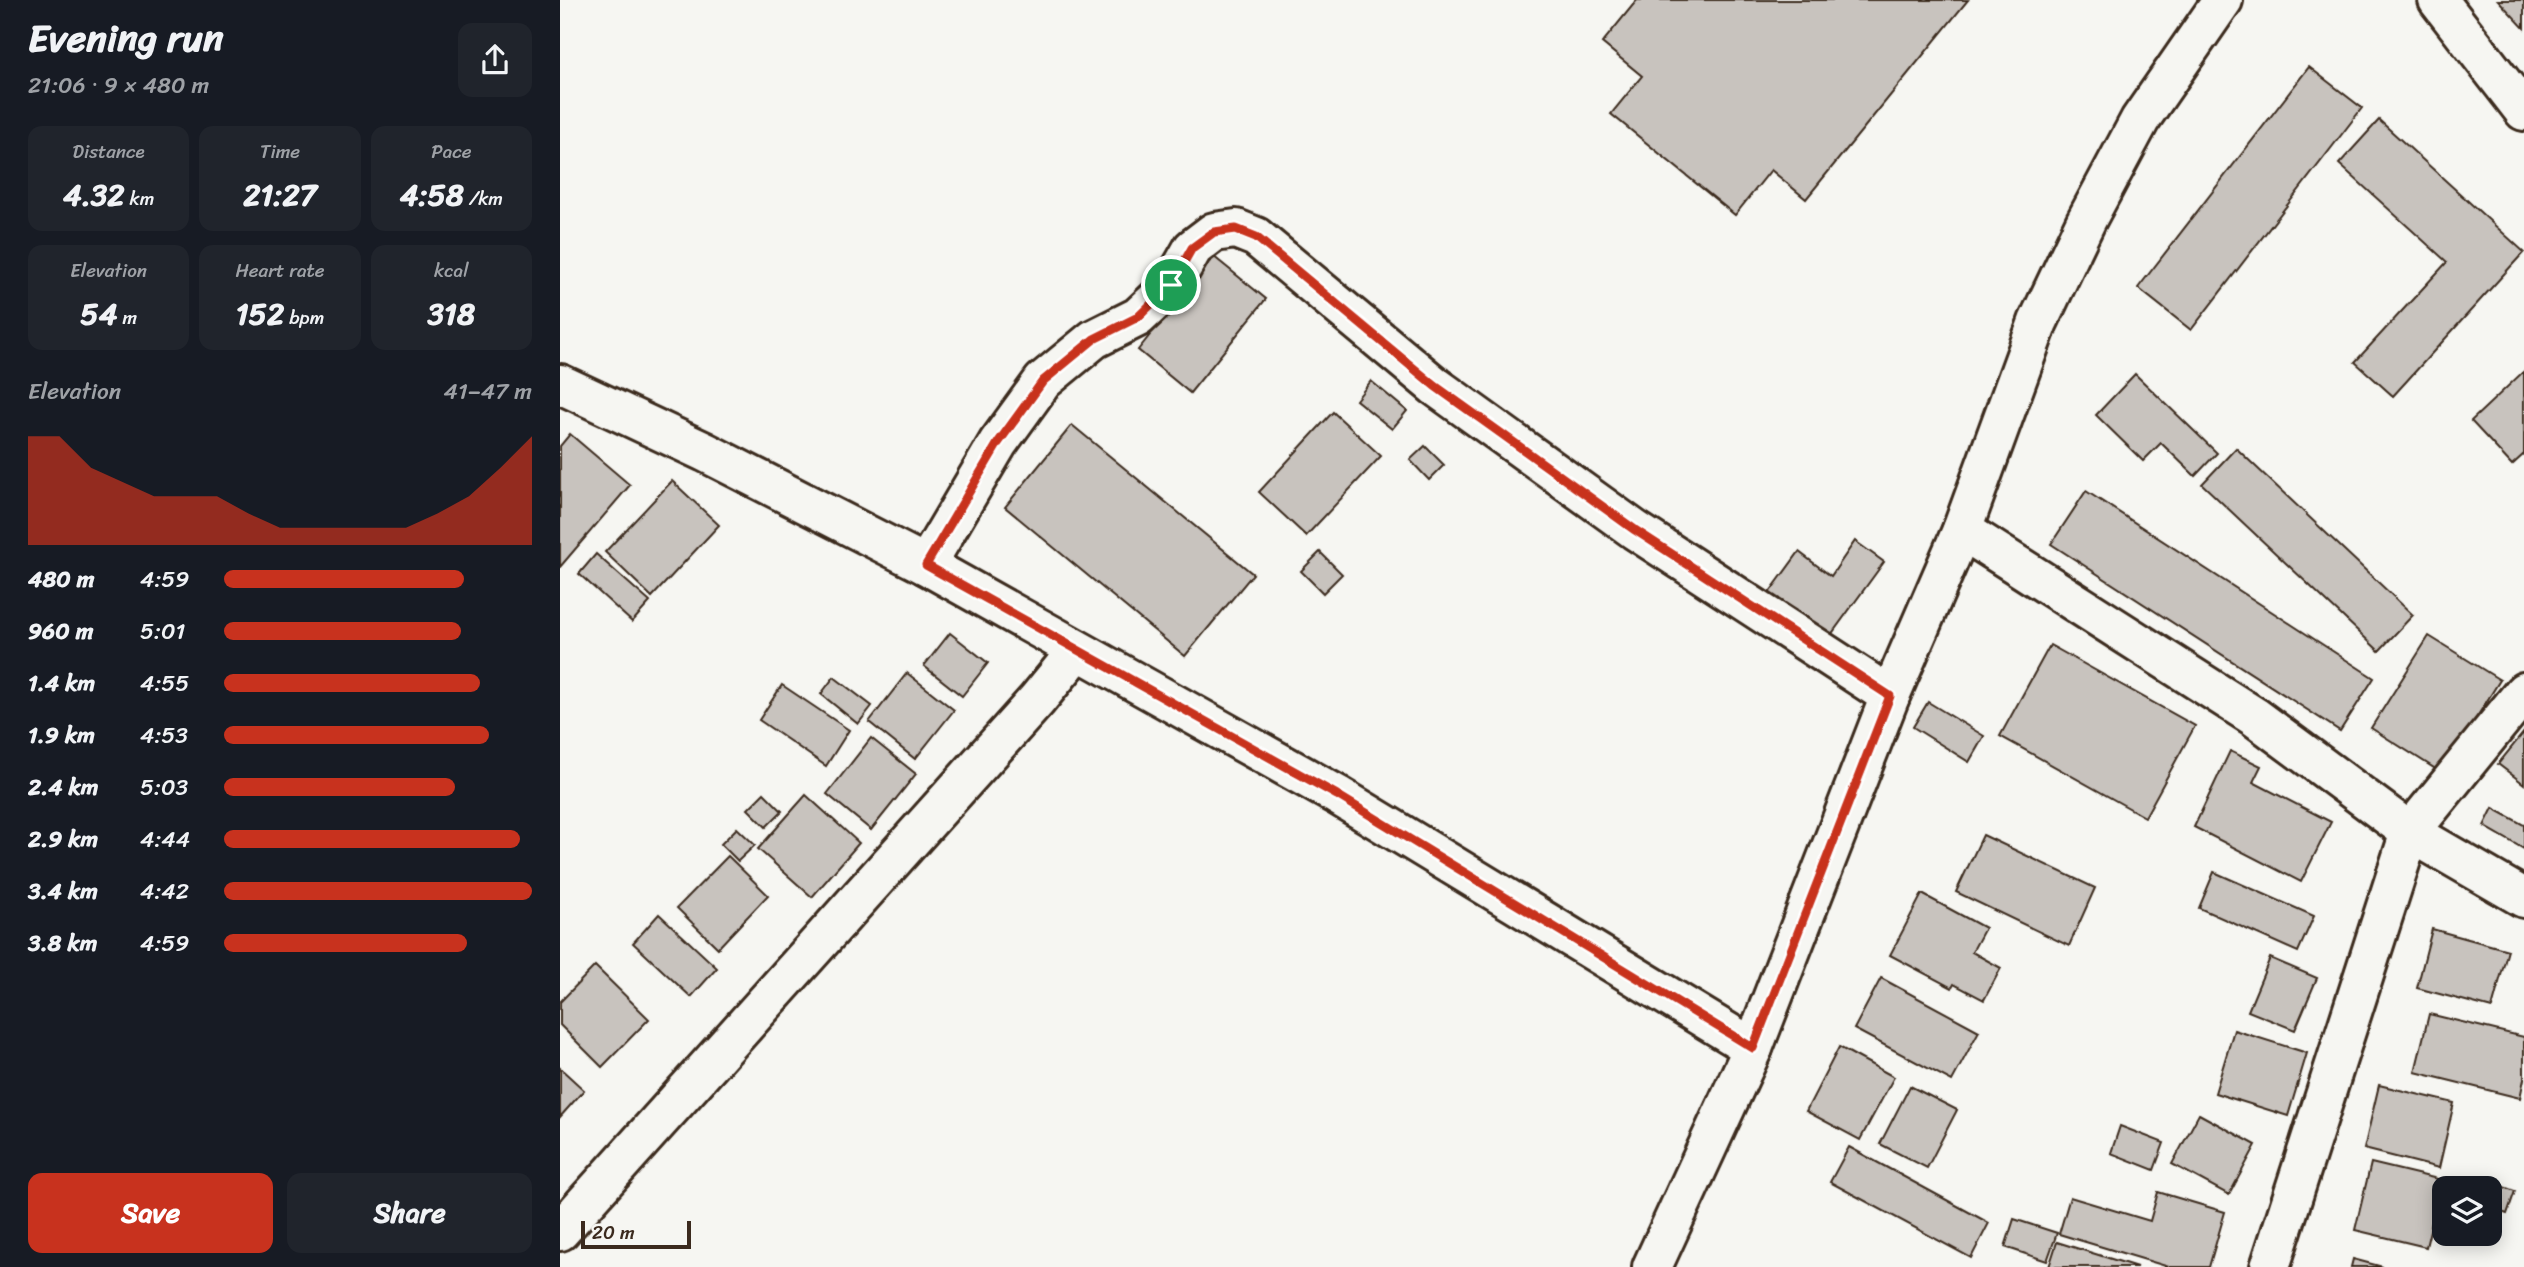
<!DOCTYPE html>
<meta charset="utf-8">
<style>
body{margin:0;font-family:Sriracha,sans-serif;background:#20242c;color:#f1f3f6;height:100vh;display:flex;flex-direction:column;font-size:26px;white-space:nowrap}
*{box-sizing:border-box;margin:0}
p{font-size:23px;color:#9ea1a6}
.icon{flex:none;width:38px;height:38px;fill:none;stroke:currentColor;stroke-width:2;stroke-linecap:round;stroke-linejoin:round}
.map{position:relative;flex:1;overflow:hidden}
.side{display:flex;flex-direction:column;background:#171b24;width:560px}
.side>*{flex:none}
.buttons{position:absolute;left:1872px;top:1176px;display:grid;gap:14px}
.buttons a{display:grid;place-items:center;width:70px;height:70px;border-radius:14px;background:#171b24;box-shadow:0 4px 18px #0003;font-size:35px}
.scale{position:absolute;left:21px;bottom:18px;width:110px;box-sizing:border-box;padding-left:7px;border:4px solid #3b2a1e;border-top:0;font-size:19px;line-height:24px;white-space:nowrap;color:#3b2a1e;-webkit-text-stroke:5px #f6f6f2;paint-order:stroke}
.pin{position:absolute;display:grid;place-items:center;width:60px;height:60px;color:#fff;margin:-30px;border:4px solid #fff;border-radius:50%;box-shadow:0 2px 7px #0007}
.round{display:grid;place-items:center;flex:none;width:74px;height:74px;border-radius:14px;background:#20242c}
.overview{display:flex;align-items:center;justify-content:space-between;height:119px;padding:0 28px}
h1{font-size:38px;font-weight:700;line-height:52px}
.stats{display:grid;grid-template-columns:repeat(3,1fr);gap:10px;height:119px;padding:7px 28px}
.stats div{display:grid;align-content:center;border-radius:14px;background:#20242c;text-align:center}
.stats b{font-size:30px;font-weight:700}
.stats small{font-size:19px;font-weight:400}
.stats p{font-size:19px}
.chart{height:196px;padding:14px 28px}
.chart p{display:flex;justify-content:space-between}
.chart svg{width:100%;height:126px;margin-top:7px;fill:#c8321e;opacity:.7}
.button{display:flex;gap:14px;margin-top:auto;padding:14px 28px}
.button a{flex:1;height:80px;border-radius:14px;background:#c8321e;color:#fff;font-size:28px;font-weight:700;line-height:80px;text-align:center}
.button a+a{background:#20242c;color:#f1f3f6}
ul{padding:0 28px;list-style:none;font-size:23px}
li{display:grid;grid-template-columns:112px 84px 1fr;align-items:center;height:52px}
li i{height:18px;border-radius:9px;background:#c8321e}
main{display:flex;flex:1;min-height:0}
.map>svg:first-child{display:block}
.building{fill:#c8c3be;stroke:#3b2a1e;stroke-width:2}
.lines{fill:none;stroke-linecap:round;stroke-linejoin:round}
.street-casing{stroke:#3b2a1e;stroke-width:44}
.secondary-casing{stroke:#3b2a1e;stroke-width:44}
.street{stroke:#f6f6f2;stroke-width:38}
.secondary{stroke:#f6f6f2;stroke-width:38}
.route-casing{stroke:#fff;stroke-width:14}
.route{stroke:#c8321e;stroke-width:9}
</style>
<main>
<section class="side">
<div class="overview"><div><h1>Evening run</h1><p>21:06 · 9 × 480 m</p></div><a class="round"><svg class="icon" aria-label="share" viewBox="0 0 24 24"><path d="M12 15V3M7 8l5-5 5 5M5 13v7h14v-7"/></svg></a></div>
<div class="stats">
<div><p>Distance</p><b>4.32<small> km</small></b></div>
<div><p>Time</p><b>21:27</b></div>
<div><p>Pace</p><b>4:58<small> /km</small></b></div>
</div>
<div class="stats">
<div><p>Elevation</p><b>54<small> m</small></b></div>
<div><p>Heart rate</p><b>152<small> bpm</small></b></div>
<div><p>kcal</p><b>318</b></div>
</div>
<div class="chart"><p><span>Elevation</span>41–47 m</p>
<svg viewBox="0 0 160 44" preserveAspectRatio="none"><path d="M0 44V6L10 6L20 17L30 22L40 27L50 27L60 27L70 33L80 38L90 38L100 38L110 38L120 38L130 33L140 27L150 17L160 6V44z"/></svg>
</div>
<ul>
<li><b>480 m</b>4:59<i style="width:78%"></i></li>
<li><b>960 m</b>5:01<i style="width:77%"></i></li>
<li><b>1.4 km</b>4:55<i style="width:83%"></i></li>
<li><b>1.9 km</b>4:53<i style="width:86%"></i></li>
<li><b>2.4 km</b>5:03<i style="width:75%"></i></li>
<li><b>2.9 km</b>4:44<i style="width:96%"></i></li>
<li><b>3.4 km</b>4:42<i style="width:100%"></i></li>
<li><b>3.8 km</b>4:59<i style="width:79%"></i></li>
</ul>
<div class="button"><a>Save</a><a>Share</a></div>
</section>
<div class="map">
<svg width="1964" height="1267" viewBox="0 0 1964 1267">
<rect width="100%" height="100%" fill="#f6f6f2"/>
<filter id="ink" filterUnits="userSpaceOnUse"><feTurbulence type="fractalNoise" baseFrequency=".0143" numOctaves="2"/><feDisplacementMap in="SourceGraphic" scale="14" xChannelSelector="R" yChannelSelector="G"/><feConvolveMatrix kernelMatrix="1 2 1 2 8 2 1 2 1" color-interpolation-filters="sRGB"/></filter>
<g filter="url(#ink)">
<g class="building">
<polygon points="1077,0 1408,0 1246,199 1211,170 1175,215 1051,114 1082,76 1042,43"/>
<polygon points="1938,0 1964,0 1964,28"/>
<polygon points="1749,67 1802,108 1631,330 1578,288"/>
<polygon points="1819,120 1964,252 1833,396 1795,362 1887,262 1779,164"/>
<polygon points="653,256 706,299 630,393 578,350"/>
<polygon points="1964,371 1964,454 1952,465 1911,421"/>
<polygon points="1575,374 1657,453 1635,476 1601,443 1583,461 1536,415"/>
<polygon points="811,381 847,411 832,429 796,400"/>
<polygon points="773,412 821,456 746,536 699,492"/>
<polygon points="512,425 693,574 625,656 445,507"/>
<polygon points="10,434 70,485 0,567 0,446"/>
<polygon points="865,446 884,465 869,480 850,460"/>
<polygon points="1676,448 1853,615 1819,651 1642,484"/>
<polygon points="112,481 159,525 92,597 45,552"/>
<polygon points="1526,491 1814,678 1780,731 1491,544"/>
<polygon points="1295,541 1324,562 1265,643 1204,600 1239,552 1271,576"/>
<polygon points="760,552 782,574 763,593 741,571"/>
<polygon points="36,554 90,602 72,622 19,574"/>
<polygon points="390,633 428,663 402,696 364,666"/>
<polygon points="1869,636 1940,680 1882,773 1811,728"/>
<polygon points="1490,645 1635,726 1585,817 1440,736"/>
<polygon points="347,673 394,710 355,759 309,722"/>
<polygon points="274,677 312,706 298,724 261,694"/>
<polygon points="222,685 289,730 266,766 199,720"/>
<polygon points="1368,702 1424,736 1409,762 1353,727"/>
<polygon points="1964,732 1964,784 1938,764"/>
<polygon points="311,738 356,774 311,830 267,794"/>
<polygon points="1670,751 1701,766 1693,782 1771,822 1741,882 1634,827"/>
<polygon points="204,793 222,811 206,827 188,809"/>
<polygon points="246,795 299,843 252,897 198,849"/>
<polygon points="1933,808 1964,825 1964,849 1924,826"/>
<polygon points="177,828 195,845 178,861 161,844"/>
<polygon points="1423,835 1535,888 1509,946 1396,892"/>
<polygon points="168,856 208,895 158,948 117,908"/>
<polygon points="1654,872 1754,916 1738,952 1639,908"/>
<polygon points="1362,894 1425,928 1412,952 1441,968 1424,1000 1394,984 1392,988 1330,955"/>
<polygon points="99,914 157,968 131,997 73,943"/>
<polygon points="1872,929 1948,950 1932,1008 1857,988"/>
<polygon points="1710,958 1757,978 1735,1030 1688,1011"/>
<polygon points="35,966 89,1019 42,1067 0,1025 0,1002"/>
<polygon points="1321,978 1419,1031 1392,1081 1294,1029"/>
<polygon points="1869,1014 1964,1037 1964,1079 1960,1098 1855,1072"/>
<polygon points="1674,1030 1747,1053 1728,1116 1655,1093"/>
<polygon points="1279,1047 1334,1077 1300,1140 1246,1111"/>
<polygon points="0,1068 24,1090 0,1117"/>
<polygon points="1819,1085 1894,1103 1879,1168 1804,1149"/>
<polygon points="1350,1086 1397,1110 1367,1168 1320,1144"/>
<polygon points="1639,1114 1696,1145 1669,1195 1612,1164"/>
<polygon points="1560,1126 1604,1143 1594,1170 1551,1153"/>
<polygon points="1289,1147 1429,1223 1411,1258 1270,1182"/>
<polygon points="1811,1163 1882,1180 1866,1247 1795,1230"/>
<polygon points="1916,1177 1955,1191 1947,1214 1930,1208 1930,1188 1912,1188"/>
<polygon points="1598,1192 1665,1212 1649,1267 1609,1267 1499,1234 1510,1197 1590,1221"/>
<polygon points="1454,1219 1497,1233 1487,1261 1445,1247"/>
<polygon points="1497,1242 1577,1267 1489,1267"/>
<polygon points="1793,1259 1823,1267 1791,1267"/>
</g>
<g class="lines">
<g class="street-casing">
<g id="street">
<polyline points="1878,0 1964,111"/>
<polyline points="0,384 145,452 366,565 777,795 1193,1048"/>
<polyline points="1402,530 1695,717 1850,832 1964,898"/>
<polyline points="366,565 438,443 483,381 534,339 578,317 612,285 633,248 654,232 676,229 696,237 875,386 1075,530 1330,696"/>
<polyline points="0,1231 477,700 517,651"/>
<polyline points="1710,1267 1850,832 1964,692"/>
</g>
</g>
<g class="secondary-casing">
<polyline id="secondary" points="1092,1267 1193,1048 1330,696 1402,530 1478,322 1526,221 1580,120 1663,0"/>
</g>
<use href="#street" class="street"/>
<use href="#secondary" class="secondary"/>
</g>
</g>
<g class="lines" filter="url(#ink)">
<g class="route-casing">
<polygon id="route" points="676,229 696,237 875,386 942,434 1075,530 1330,696 1193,1048 777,795 366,565 438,443 483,381 534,339 578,317 611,285 632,248 654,232"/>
</g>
<use href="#route" class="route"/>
</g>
</svg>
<div class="buttons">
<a><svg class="icon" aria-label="layers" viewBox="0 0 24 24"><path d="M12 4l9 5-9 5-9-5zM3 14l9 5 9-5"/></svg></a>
</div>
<div class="scale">20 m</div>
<div class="pin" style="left:611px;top:285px;background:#1e9e55"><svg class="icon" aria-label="arrive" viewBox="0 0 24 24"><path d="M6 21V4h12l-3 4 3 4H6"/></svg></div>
</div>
</main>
